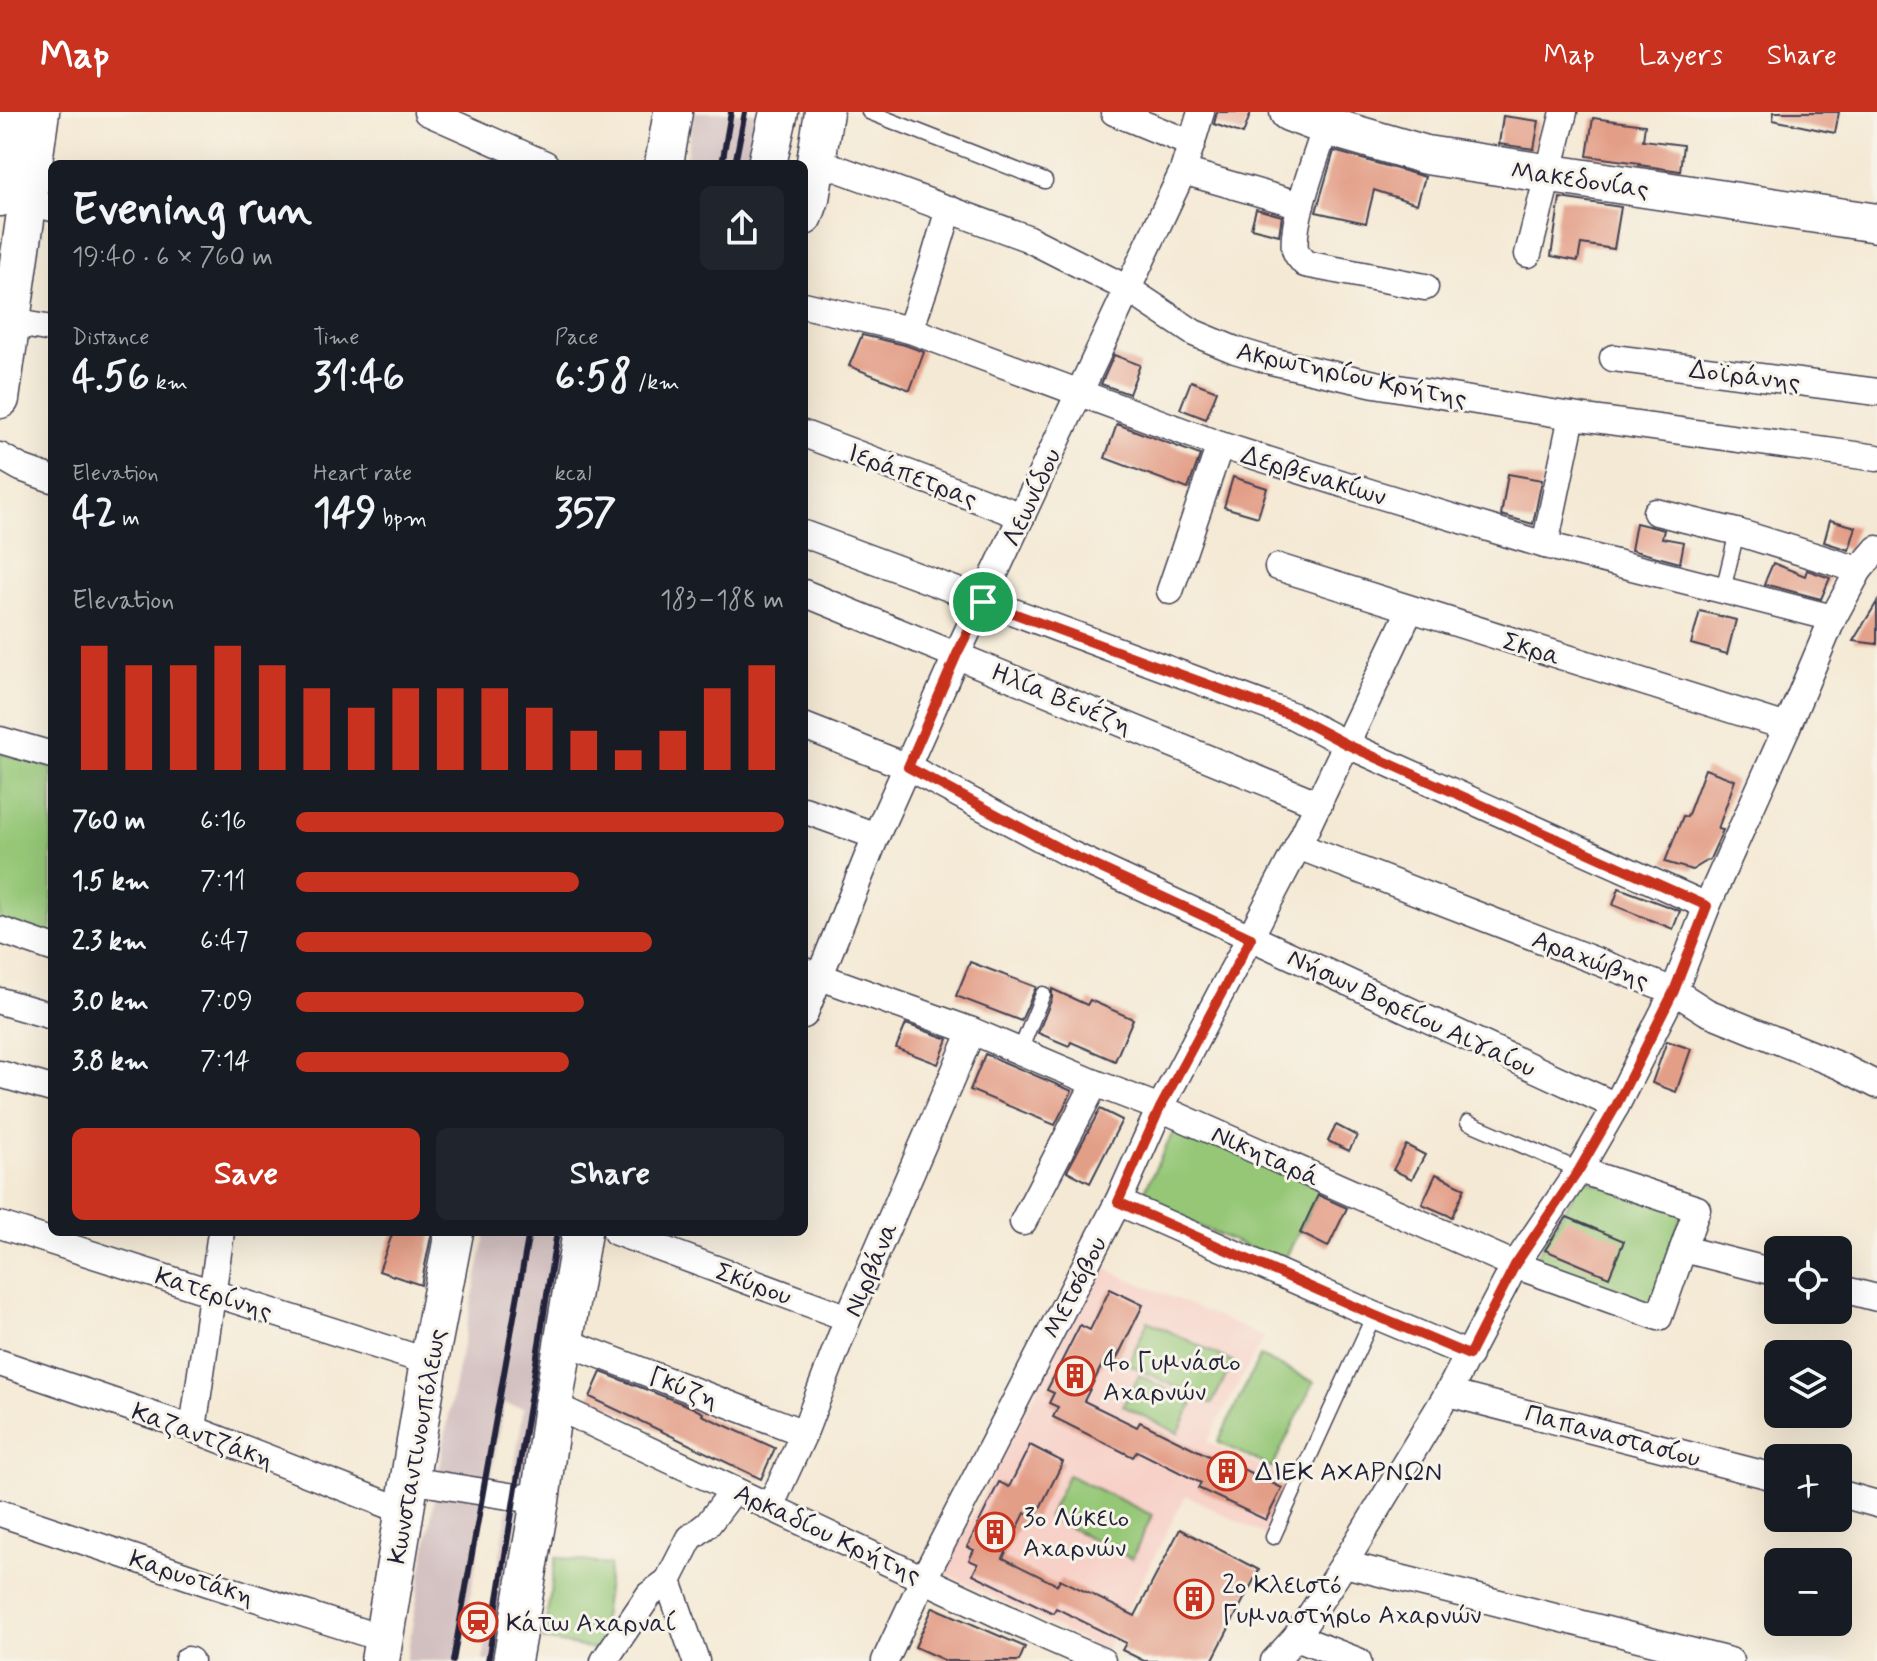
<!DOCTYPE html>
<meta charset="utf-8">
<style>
body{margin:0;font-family:Mynerve,sans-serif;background:#20242c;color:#f1f3f6;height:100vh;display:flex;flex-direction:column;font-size:30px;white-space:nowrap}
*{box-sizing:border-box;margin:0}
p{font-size:26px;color:#9ea1a6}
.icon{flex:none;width:44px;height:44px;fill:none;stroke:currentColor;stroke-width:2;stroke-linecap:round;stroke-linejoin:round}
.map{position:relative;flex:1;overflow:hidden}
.side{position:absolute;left:48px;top:48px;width:760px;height:1076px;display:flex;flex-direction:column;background:#171b24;border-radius:12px;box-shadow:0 8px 32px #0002}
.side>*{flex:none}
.tools{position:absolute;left:1764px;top:1124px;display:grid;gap:16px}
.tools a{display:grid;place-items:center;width:88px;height:88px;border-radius:12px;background:#171b24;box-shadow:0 8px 32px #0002;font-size:40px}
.pin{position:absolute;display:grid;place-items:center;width:68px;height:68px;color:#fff;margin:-34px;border:4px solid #fff;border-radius:50%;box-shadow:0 2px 8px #0007}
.round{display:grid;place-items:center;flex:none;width:84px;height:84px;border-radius:12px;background:#20242c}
.summary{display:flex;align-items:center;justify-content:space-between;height:136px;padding:0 24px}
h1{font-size:44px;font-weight:700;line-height:60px}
.metrics{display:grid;grid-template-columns:repeat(3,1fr);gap:12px;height:136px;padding:8px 24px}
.metrics div{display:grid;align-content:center}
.metrics b{font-size:40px;font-weight:700}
.metrics small{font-size:22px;font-weight:400}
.metrics p{font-size:22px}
.chart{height:224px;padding:16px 24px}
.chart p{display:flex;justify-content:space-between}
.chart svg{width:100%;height:144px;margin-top:8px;stroke:#c8321e;stroke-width:6}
.button{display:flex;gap:16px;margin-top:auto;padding:16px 24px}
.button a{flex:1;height:92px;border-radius:12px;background:#c8321e;color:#fff;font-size:32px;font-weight:700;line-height:92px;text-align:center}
.button a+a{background:#20242c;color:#f1f3f6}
ul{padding:0 24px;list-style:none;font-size:26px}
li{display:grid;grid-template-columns:128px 96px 1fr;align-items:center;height:60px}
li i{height:20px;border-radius:10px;background:#c8321e}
header{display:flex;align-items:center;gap:48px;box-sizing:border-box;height:112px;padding:0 40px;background:#c8321e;color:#fff}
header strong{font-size:38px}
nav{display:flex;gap:44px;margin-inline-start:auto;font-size:28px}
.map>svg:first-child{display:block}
.built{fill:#f7d1c8}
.industrial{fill:#d2bfc0}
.green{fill:#95c777;stroke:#5c7459;stroke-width:2}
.building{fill:#e39e87}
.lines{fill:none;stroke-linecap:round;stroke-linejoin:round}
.lane-casing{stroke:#424052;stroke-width:17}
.street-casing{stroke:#424052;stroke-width:29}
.secondary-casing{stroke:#424052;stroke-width:41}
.lane{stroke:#fff;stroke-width:14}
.street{stroke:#fff;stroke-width:26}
.secondary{stroke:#fff;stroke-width:38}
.rail{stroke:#22223b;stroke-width:6}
.route-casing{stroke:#fff;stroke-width:16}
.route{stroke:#c8321e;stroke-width:10}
.labels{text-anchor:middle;stroke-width:6;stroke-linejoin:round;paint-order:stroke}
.street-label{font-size:26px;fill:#22223b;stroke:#f7f3e8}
.poi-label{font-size:26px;fill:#22223b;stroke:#f7f3e8;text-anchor:start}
</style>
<header>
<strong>Map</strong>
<nav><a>Map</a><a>Layers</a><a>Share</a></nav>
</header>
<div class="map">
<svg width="1877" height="1549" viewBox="0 0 1877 1549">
<rect width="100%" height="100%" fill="#f7f3e8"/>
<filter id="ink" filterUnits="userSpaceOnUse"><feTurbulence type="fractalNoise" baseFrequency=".0125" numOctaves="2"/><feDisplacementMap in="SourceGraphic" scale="16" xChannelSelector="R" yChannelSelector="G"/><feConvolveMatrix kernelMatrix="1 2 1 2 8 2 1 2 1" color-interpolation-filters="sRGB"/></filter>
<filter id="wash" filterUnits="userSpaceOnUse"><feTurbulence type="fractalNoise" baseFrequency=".006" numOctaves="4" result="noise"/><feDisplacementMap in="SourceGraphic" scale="32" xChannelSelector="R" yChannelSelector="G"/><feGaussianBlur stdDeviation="1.8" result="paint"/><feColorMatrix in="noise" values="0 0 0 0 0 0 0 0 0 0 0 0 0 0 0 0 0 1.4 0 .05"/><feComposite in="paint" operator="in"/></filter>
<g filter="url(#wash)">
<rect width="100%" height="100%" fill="#f4e9d4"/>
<polygon class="built" points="1099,1154 1264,1225 1207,1330 1291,1368 1267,1424 1186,1383 1105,1539 944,1461"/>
<g class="industrial">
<polygon points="694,0 761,0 751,52 685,52"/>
<polygon points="486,1120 566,1120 501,1506 495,1549 483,1549 524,1296 504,1292 459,1549 406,1549 451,1291"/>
</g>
<g class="green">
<polygon points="0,641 52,656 52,827 0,809"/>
<polygon points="1177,1012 1321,1076 1283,1151 1140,1088"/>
<polygon points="1583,1067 1683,1099 1648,1206 1525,1163"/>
<polygon points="1148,1209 1233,1250 1212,1292 1128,1252"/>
<polygon points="1260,1244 1314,1270 1272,1356 1218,1330"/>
<polygon points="1139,1263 1193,1291 1178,1321 1123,1294"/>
<polygon points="1068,1363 1152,1403 1132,1447 1048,1405"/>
<polygon points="556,1445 610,1453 599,1538 543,1528"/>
</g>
<g id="blocks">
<g class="building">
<polygon points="1217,0 1251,0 1243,22 1214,12"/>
<polygon points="1774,0 1839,0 1835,21 1773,8"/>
<polygon points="1503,4 1539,9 1534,37 1499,32"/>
<polygon points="1593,6 1645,13 1643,28 1683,33 1680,59 1639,53 1640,51 1587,44"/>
<polygon points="1334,39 1425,65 1417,92 1374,78 1366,111 1316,100"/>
<polygon points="1560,86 1621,95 1614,137 1581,132 1578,149 1551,144"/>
<polygon points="1256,97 1282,104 1279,123 1251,116"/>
<polygon points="862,223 905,233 924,240 910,278 849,254"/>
<polygon points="1114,243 1140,253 1129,282 1101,272"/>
<polygon points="1191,269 1217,279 1206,307 1180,297"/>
<polygon points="1117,312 1200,343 1188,377 1105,346"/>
<polygon points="1508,362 1542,368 1533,412 1501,403"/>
<polygon points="1233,365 1267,376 1258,405 1224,395"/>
<polygon points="1830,408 1856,415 1849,438 1824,430"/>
<polygon points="1636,411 1664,418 1662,426 1684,430 1680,451 1631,438"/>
<polygon points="1773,451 1805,464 1807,458 1830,466 1821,487 1764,472"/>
<polygon points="1877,490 1877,532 1853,529"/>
<polygon points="1700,499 1736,508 1727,542 1691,532"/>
<polygon points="1705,657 1735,668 1718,717 1723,718 1710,747 1692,758 1665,750 1683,704 1687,705"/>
<polygon points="1619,776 1680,799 1673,817 1613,793"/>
<polygon points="970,850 1036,875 1021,909 956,884"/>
<polygon points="1052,877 1087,893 1090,888 1133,907 1115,949 1071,930 1069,934 1038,921 1052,886"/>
<polygon points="906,912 948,927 938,952 896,936"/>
<polygon points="1667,929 1691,937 1676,980 1652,971"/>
<polygon points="985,942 1072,979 1055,1013 970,978"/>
<polygon points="1100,997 1122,1008 1090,1071 1067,1059"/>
<polygon points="1336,1013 1357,1024 1349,1039 1328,1029"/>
<polygon points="1406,1033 1425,1043 1412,1067 1393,1058"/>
<polygon points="1436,1062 1465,1076 1452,1105 1422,1092"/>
<polygon points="1318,1083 1347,1096 1328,1135 1300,1121"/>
<polygon points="1567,1105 1624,1129 1609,1165 1545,1138"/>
<polygon points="393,1120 432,1120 421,1173 379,1159"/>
<polygon points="1110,1177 1143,1193 1115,1250 1106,1245 1084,1289 1137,1315 1140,1310 1213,1346 1214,1343 1282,1376 1266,1408 1198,1376 1201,1371 1137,1339 1133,1345 1053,1305 1058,1295 1049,1291 1054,1281 1047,1278 1080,1213 1090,1218"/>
<polygon points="601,1260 691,1295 703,1301 702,1303 775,1336 761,1367 590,1285"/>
<polygon points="1030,1333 1063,1350 1035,1406 1025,1401 1003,1446 1057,1473 1060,1467 1135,1504 1180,1417 1259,1458 1212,1549 1144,1549 1122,1538 1126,1531 1056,1496 1053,1501 973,1462 978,1452 969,1448 974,1438 967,1435 999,1370 1009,1375"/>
<polygon points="933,1495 1025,1535 1019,1549 946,1549 915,1535"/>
</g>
</g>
</g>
<g filter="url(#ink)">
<use href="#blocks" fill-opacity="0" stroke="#424052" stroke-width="2"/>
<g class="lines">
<g class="lane-casing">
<g id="lane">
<polyline points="869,0 1045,69"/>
<polyline points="1723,478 1737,420"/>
<polyline points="1020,939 1043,882"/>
<polyline points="1468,1010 1579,1058"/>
<polyline points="1273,1425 1374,1203"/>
</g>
</g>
<g class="street-casing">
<g id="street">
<polyline points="427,0 545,52"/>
<polyline points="1114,0 1192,32"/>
<path d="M1326,14C1317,43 1291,109 1295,137C1296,143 1301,147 1305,152L1425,175"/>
<polyline points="817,49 1027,126 1128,177 1194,221 1235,238 1271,249 1375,272 1476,289 1572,304 1877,346"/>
<polyline points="1183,59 1301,93"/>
<polyline points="11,85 52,96"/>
<polyline points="1528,142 1564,0"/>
<polyline points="804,193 910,218 1220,333 1372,381 1545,433 1833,506"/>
<polyline points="11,210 52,217"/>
<polyline points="910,218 932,154 949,97"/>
<polyline points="1613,246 1877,280"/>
<polyline points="804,322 1022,404"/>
<polyline points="0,344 21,356 52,367"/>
<polyline points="1656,400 1737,420 1859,458"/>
<polyline points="804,422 1291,603 1348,633 1707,794"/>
<polyline points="1545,433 1572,304"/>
<polyline points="1278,455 1787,615"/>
<polyline points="1170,479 1220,333"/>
<polyline points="804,481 1319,692"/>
<polyline points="804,614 908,655 1066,740 1616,994"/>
<polyline points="0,628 52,643"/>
<polyline points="804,698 876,724"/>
<polyline points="1298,734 1674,879 1707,900 1840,954 1877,973"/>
<polyline points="0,818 52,836"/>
<polyline points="804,859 972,919 1095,971 1160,996 1515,1153 1659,1205 1697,1097 1579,1058"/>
<polyline points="0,889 52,904"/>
<polyline points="804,903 876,724 957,542 1183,59 1201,0"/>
<polyline points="0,962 52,977"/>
<polyline points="1118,1090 1374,1203 1469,1243"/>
<polyline points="1023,1110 1095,971"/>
<polyline points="0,1113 429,1250"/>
<polyline points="616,1120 848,1206"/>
<polyline points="1683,1137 1778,1161"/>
<polyline points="1838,1176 1877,1186"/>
<polyline points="564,1229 804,1321"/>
<polyline points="0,1251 193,1317 404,1399"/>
<polyline points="1448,1281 1778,1366"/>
<polyline points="553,1293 1047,1525 1102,1549"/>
<polyline points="193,1317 221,1120"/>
<polyline points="409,1368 540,1389"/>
<polyline points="1838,1381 1877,1392"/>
<polyline points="770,1395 804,1321 848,1206 972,919"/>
<polyline points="0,1401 208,1471 384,1527"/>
<polyline points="1344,1452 1730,1549"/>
<polyline points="1296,1525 1358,1549"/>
<polyline points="188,1548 190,1549"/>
<polyline points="604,1549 649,1483 668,1469"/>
<polyline points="696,1549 668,1469 690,1426 708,1412 734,1378"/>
<polyline points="885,1549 924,1466 1118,1090 1160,996 1298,734 1410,498"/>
<polyline points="1274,1549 1296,1525 1344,1452 1448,1281 1515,1153 1579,1058 1616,994 1674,879 1707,794 1787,615 1833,506 1859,458 1877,437"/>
</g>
</g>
<g class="secondary-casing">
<g id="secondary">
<polyline points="1289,0 1326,14 1426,43 1877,111"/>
<polyline points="664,52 673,0"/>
<polyline points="767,52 779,0"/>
<polyline points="0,85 13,0"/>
<polyline points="804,104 810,87 824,0"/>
<polyline points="0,287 40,0"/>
<polyline points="380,1549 429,1250 454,1120"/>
<polyline points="512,1549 540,1389 553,1293 582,1120"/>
</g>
</g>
<use href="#lane" class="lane"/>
<use href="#street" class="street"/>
<use href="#secondary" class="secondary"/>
<g class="rail">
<polyline points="722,52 731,0"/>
<polyline points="735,52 745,0"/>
<polyline points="453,1549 529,1120"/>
<polyline points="488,1549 557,1120"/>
</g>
</g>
</g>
<g class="lines" filter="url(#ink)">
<g class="route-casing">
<polygon id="route" points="983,490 1291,603 1348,633 1707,794 1674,879 1616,994 1579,1058 1515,1153 1469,1243 1374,1203 1118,1090 1160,996 1251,826 1066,740 908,655 957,542"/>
</g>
<use href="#route" class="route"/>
</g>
<defs>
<g id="building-ring" transform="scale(2)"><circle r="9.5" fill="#f7f3e8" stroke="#c8321e" stroke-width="1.5"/><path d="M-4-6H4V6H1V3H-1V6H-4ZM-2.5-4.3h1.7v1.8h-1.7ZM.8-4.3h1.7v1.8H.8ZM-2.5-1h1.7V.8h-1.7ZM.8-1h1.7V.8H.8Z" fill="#c8321e"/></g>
<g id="station-ring" transform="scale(2)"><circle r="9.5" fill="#f7f3e8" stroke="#c8321e" stroke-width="1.5"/><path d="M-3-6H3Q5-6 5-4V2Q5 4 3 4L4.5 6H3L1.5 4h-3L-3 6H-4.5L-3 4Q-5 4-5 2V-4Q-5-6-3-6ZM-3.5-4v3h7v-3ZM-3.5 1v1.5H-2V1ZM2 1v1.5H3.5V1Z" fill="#c8321e"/></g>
</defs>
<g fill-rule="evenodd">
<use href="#building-ring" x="1075" y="1264"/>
<use href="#building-ring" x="1227" y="1359"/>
<use href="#building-ring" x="995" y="1420"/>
<use href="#building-ring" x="1194" y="1487"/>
<use href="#station-ring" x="478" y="1510"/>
</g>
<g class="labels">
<g class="street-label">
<text transform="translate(1580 67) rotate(8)" y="9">Μακεδονίας</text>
<text transform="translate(1352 262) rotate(12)" y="9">Ακρωτηρίου Κρήτης</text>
<text transform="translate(1745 263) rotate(7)" y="9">Δοϊράνης</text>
<text transform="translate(913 363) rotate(21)" y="9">Ιεράπετρας</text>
<text transform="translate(1314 363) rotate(17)" y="9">Δερβενακίων</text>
<text transform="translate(1031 385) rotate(-65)" y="9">Λεωνίδου</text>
<text transform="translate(1532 536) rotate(17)" y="9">Σκρα</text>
<text transform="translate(1062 586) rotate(22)" y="9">Ηλία Βενέζη</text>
<text transform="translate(1591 847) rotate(21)" y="9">Αραχώβης</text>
<text transform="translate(1412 900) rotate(25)" y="9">Νήσων Βορείου Αιγαίου</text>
<text transform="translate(1266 1043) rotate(24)" y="9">Νικηταρά</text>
<text transform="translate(870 1157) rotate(-67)" y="9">Νιρβάνα</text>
<text transform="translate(754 1171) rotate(20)" y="9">Σκύρου</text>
<text transform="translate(1074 1175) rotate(-63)" y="9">Μετσόβου</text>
<text transform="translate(214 1181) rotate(18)" y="9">Κατερίνης</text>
<text transform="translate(684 1275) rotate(21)" y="9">Γκύζη</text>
<text transform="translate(203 1323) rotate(20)" y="9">Καζαντζάκη</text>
<text transform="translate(1613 1323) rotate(15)" y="9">Παπαναστασίου</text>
<text transform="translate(416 1334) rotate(-80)" y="9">Κωνσταντινουπόλεως</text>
<text transform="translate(828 1421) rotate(25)" y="9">Αρκαδίου Κρήτης</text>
<text transform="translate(192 1465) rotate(18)" y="9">Καρυοτάκη</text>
</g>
<g class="poi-label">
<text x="1103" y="1258">4ο Γυμνάσιο<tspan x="1103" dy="30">Αχαρνών</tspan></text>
<text x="1255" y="1368">ΔΙΕΚ ΑΧΑΡΝΩΝ</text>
<text x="1023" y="1414">3ο Λύκειο<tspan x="1023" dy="30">Αχαρνών</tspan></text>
<text x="1222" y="1481">2ο Κλειστό<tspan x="1222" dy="30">Γυμναστήριο Αχαρνών</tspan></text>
<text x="506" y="1519">Κάτω Αχαρναί</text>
</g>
</g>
</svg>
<div class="tools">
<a><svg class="icon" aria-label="locate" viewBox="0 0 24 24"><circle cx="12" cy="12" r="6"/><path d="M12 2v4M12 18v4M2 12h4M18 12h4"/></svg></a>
<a><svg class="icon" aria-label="layers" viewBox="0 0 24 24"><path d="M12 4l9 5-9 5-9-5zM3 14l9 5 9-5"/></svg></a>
<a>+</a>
<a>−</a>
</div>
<div class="pin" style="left:983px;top:490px;background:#1e9e55"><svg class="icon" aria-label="arrive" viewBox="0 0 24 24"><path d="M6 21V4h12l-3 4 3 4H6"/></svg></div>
<section class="side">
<div class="summary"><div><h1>Evening run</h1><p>19:40 · 6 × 760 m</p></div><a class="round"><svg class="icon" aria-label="share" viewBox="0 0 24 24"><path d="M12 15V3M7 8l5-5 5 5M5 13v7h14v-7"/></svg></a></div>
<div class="metrics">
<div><p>Distance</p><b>4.56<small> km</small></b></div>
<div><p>Time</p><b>31:46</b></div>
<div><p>Pace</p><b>6:58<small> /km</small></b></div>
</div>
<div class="metrics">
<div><p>Elevation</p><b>42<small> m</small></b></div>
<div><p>Heart rate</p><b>149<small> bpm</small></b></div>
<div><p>kcal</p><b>357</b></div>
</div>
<div class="chart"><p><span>Elevation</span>183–188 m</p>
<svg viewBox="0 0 160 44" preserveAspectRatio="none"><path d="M5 44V6M15 44V12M25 44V12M35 44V6M45 44V12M55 44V19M65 44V25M75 44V19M85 44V19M95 44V19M105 44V25M115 44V32M125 44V38M135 44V32M145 44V19M155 44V12"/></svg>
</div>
<ul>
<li><b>760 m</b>6:16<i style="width:100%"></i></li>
<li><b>1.5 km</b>7:11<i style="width:58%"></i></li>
<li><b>2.3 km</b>6:47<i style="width:73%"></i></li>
<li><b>3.0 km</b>7:09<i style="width:59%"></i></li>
<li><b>3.8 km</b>7:14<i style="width:56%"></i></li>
</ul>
<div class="button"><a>Save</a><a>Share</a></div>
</section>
</div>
